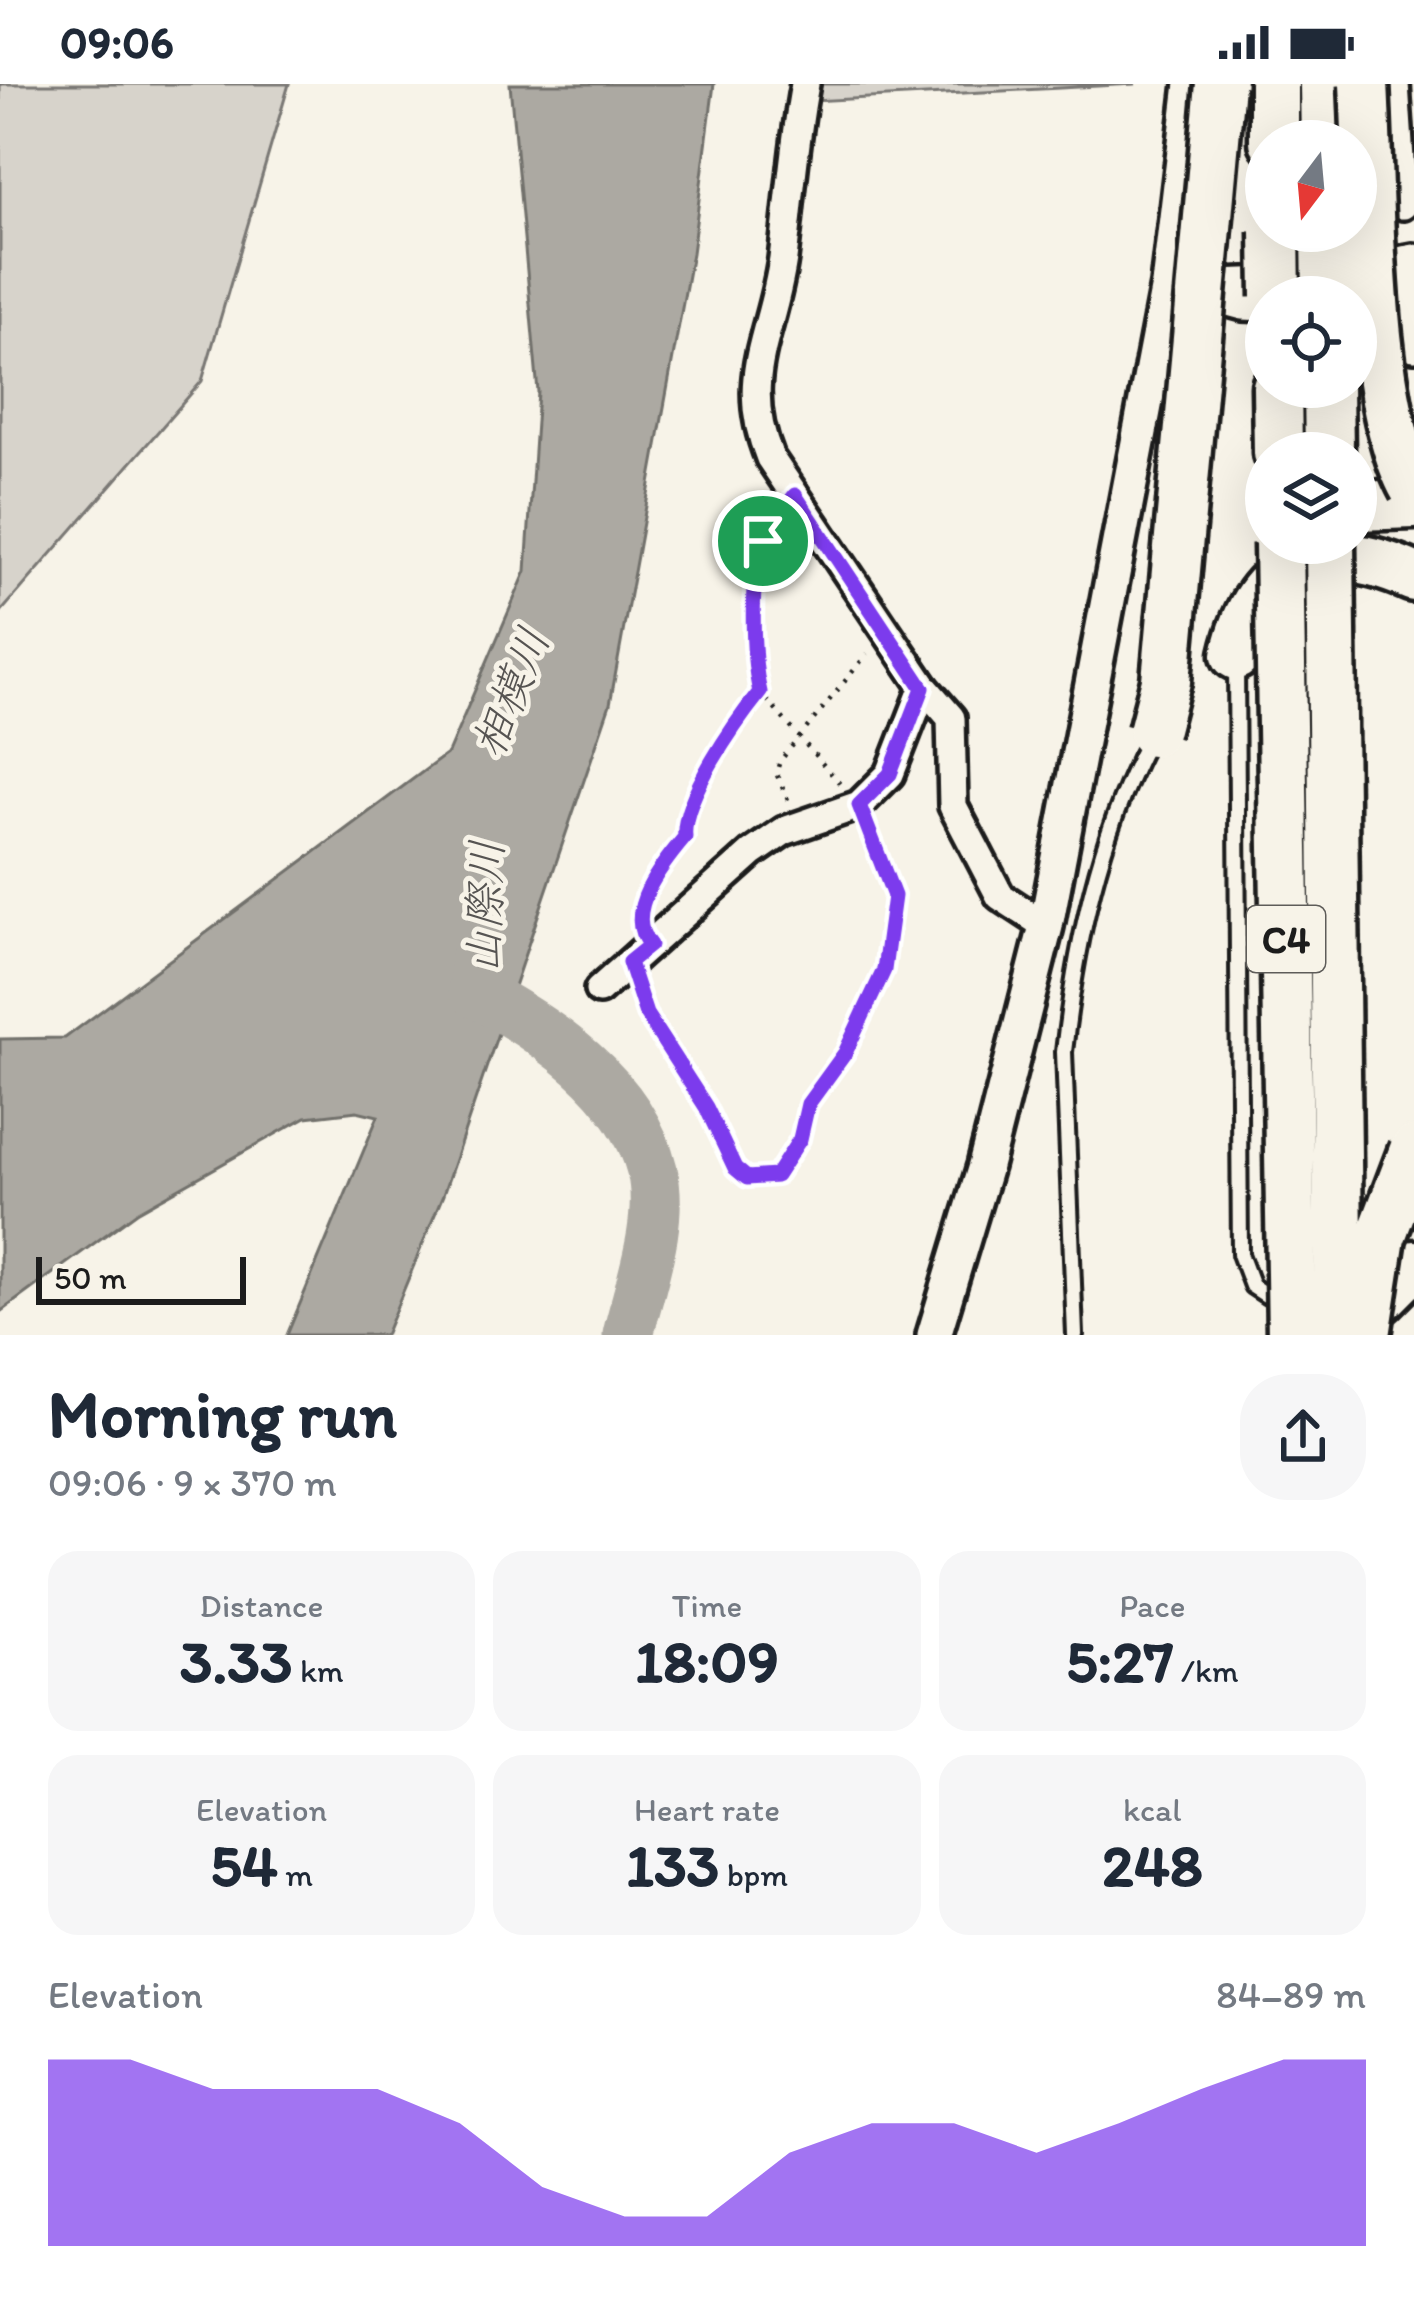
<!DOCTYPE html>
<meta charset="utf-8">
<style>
body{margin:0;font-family:Itim,"Klee One",sans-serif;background:#f6f6f7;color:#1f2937;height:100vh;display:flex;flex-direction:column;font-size:45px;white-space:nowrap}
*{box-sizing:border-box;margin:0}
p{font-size:39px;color:#747a83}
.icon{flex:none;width:66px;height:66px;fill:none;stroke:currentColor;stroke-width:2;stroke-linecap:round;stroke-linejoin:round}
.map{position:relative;height:1251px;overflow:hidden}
.sheet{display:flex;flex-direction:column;background:#fff;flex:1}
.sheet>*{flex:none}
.needle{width:78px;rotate:196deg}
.tools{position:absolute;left:1245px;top:36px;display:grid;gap:24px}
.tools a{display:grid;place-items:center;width:132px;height:132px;border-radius:50%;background:#fff;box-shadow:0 12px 48px #0002;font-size:60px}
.scale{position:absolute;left:36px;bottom:30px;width:210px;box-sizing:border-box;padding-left:12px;border:6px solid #1c1c1c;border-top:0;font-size:33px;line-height:42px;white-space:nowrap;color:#1c1c1c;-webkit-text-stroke:9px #f7f3e8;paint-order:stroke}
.pin{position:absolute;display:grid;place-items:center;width:102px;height:102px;color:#fff;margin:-51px;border:6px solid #fff;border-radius:50%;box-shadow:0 3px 12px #0007}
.round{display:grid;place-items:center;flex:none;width:126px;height:126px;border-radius:48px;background:#f6f6f7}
.headline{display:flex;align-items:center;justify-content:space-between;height:204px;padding:0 48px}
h1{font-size:66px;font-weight:800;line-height:90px}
.metrics{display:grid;grid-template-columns:repeat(3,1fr);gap:18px;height:204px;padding:12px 48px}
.metrics div{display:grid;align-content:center;border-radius:30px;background:#f6f6f7;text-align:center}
.metrics b{font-size:60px;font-weight:800}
.metrics small{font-size:33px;font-weight:400}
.metrics p{font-size:33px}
.chart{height:336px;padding:24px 48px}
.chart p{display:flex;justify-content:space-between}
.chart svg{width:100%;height:216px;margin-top:12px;fill:#7c3aed;opacity:.7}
.status{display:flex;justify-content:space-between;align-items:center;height:84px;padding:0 60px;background:#fff;direction:ltr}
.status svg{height:33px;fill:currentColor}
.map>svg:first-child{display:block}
.green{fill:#d7d3cb;stroke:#7a7874;stroke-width:3}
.water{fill:#aca9a2;stroke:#72716c;stroke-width:3}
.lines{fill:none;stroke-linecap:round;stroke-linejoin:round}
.river{stroke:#aca9a2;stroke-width:51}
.service-casing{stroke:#1c1c1c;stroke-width:22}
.minor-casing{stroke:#1c1c1c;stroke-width:36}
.tertiary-casing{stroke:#1c1c1c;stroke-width:42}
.motorway-casing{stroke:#1c1c1c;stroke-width:57}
.path{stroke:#1c1c1c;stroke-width:4.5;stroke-dasharray:3 9;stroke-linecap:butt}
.service{stroke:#f7f3e8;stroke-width:14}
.minor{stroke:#f7f3e8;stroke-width:27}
.tertiary{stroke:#f7f3e8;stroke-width:33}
.motorway{stroke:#f7f3e8;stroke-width:48}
.motorway-bridge-casing{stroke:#1c1c1c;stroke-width:57;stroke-linecap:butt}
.motorway-bridge{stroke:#f7f3e8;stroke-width:48}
.route-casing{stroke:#fff;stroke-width:24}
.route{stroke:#7c3aed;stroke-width:15}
.labels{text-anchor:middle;stroke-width:10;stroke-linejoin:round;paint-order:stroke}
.shield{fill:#f7f3e8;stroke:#5e5c59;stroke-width:3}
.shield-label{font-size:39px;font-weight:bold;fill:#1c1c1c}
.water-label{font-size:45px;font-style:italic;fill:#565452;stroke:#f7f3e8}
</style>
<div class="status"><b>09:06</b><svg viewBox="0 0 49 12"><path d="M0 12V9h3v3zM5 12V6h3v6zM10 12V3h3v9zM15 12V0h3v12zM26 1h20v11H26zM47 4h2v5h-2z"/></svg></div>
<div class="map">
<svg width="1414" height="1251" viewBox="0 0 1414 1251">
<rect width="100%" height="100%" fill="#f7f3e8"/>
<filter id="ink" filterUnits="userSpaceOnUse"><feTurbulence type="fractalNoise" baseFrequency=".00833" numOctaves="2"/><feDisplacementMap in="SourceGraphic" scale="24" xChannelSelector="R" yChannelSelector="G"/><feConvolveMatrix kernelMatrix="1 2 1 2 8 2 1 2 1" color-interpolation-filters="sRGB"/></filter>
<g filter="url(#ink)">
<g class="green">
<polygon points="0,0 289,0 202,297 0,529"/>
<polygon points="812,0 1136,0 812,17"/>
</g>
<polygon class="water" points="510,0 714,0 692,169 610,620 443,1111 385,1251 287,1251 378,1032 357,1027 306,1033 137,1128 0,1228 0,955 65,954 448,669 526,487 538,308"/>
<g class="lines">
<path class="river" d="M476,873L474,907C545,945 631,1001 652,1086C664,1139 640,1200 628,1251"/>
<g class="service-casing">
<g id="service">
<polyline points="1236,578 1240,1170 1252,1202 1281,1221"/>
<path d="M1075,1251L1064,968C1076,862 1099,747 1151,652"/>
</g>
</g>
<g class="minor-casing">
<g id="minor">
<path d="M805,0C794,58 790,117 783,175C772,253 737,294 770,374L924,603L951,634L953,722L1000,812L1046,842"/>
<polyline points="1395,0 1403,121"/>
<polyline points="1405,176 1414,263"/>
<polyline points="1190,200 1297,196 1414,174"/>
<polyline points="1195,209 1243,222 1266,223"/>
<polyline points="599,906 752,769 784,747 859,721 890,690 924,603"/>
</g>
</g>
<g class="tertiary-casing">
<polyline id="tertiary" points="934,1251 985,1082 1046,842 1168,201 1192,0"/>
</g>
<g class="motorway-casing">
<g id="motorway">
<polyline points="1274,0 1274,57"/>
<polyline points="1324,0 1325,57"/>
<polyline points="1277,303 1278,369"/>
<polyline points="1328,303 1329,369"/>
<polyline points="1356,422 1414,420"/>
<path d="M1236,571C1258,474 1326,453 1414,493"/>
<polyline points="1357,1222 1380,1215 1414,1181"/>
</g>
</g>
<g class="path">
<polyline points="780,433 755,481 754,582 760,608 841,701"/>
<polyline points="788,716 776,689 780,677 867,570"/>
<path d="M640,831L659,785L685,753C681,715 736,639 760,608"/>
<path d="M635,907C654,949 681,983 705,1021C720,1045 725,1075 747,1094L776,1092L799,1056L808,1020L845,969L884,886L894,811L868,745"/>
</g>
<use href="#service" class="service"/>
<use href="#minor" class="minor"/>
<use href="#tertiary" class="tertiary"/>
<use href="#motorway" class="motorway"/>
<g class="motorway-bridge-casing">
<g id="motorway-bridge">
<path d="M1364,0C1370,104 1366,319 1414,404"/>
<polyline points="1275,147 1276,213"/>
<polyline points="1326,147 1327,213"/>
<polyline points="1279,459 1292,1251"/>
<polyline points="1330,459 1339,1251"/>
<polyline points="1153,648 1166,597 1220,0"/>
<polyline points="1366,1251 1381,1153 1414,1066"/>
</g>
</g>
<use href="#motorway-bridge" class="motorway-bridge"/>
</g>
</g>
<g class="lines" filter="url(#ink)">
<g class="route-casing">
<path id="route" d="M795,411L923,604L890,690L859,721L894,812L884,886L845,969L808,1020L800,1055L776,1092L747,1094L735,1084L706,1023L646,930L629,878L650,861C621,829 664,778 685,753C681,715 736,638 760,608C752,575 749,488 763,458C770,441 784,426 795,411Z"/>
</g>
<use href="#route" class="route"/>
</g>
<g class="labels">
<rect class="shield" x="1247" y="822" width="78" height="66" rx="9"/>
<g class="shield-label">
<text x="1286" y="869">C4</text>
</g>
<g class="water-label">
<text transform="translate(510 608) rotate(-68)" y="16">相模川</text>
<text transform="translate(484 823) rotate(-88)" y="16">山際川</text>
</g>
</g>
</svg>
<div class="tools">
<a><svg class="needle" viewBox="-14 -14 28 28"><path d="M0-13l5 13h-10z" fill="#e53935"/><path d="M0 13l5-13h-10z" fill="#747a83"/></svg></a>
<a><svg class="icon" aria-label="locate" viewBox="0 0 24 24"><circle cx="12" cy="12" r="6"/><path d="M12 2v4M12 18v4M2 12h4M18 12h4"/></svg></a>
<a><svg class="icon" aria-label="layers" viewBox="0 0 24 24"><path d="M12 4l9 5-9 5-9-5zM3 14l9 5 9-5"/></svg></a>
</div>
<div class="scale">50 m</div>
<div class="pin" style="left:763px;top:457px;background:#1e9e55"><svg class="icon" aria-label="arrive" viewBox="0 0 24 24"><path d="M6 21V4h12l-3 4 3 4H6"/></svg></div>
</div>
<section class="sheet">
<div class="headline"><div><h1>Morning run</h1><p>09:06 · 9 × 370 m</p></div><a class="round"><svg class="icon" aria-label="share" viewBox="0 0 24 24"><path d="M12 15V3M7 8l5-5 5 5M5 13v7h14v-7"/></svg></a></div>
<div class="metrics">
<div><p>Distance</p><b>3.33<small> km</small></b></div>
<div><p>Time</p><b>18:09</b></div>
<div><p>Pace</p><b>5:27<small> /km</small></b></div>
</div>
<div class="metrics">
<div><p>Elevation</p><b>54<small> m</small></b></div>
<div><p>Heart rate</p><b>133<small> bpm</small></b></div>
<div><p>kcal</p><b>248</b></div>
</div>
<div class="chart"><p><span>Elevation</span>84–89 m</p>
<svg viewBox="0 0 160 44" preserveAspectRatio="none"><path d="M0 44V6L10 6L20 12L30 12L40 12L50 19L60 32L70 38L80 38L90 25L100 19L110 19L120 25L130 19L140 12L150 6L160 6V44z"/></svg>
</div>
</section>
